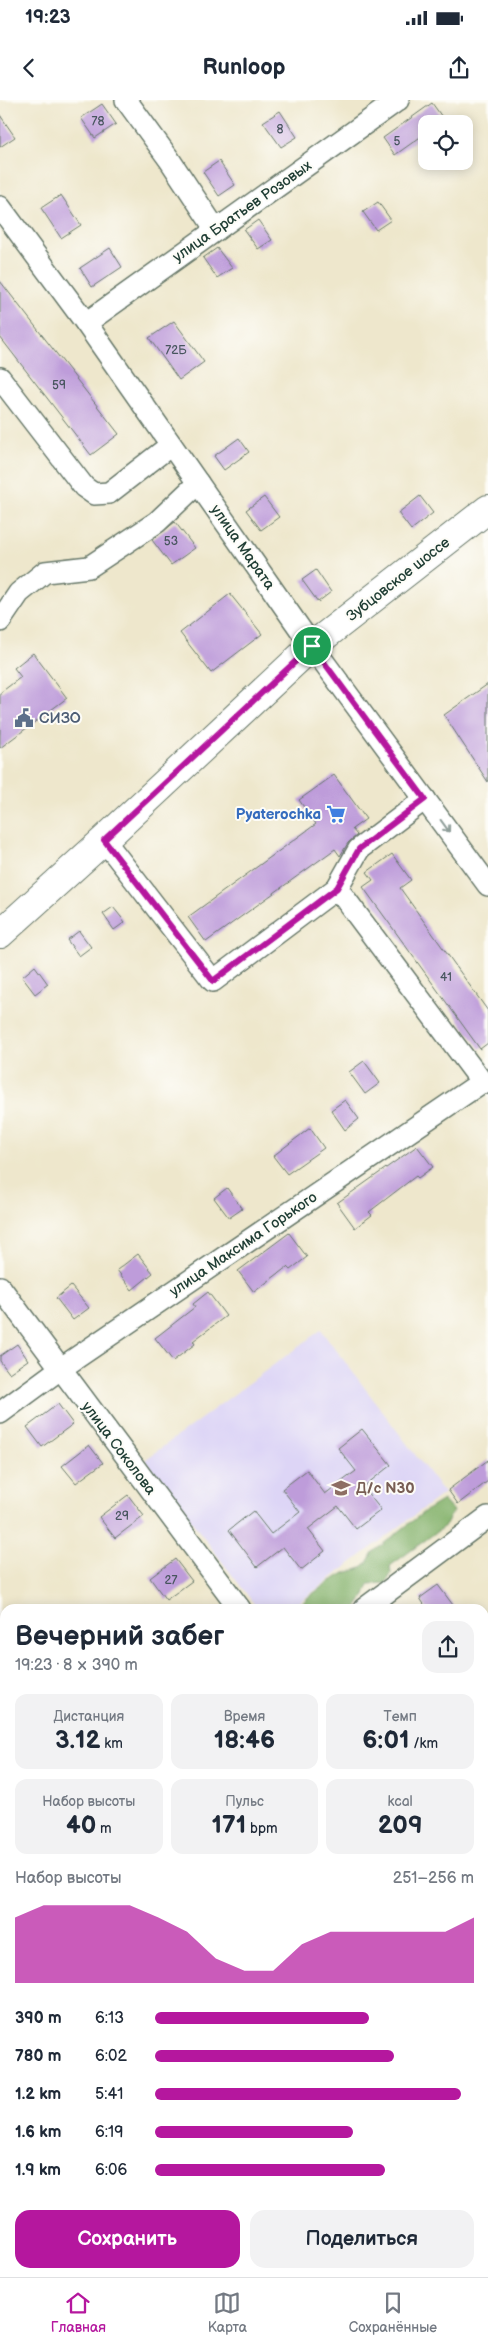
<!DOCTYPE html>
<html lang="ru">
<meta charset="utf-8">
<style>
body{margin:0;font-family:"Balsamiq Sans",sans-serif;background:#f2f2f3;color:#1f2937;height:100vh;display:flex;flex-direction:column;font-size:19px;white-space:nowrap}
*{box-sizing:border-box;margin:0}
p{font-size:16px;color:#747a83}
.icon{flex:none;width:28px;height:28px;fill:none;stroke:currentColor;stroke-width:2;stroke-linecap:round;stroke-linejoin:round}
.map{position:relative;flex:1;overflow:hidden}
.details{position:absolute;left:0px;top:1504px;width:489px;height:674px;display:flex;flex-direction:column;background:#fff;border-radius:15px 15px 0 0;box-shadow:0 2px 12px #0003}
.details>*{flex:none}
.controls{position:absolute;left:418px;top:15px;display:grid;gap:10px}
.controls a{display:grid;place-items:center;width:55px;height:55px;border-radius:10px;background:#fff;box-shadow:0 2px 12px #0003;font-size:25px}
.pin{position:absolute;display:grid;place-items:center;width:42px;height:42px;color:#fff;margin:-21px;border:2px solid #fff;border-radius:50%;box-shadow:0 1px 5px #0007}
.round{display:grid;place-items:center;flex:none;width:52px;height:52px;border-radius:15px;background:#f2f2f3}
.overview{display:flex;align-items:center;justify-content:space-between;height:85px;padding:0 15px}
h1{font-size:28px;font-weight:800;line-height:38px}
.metrics{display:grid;grid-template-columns:repeat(3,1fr);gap:8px;height:85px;padding:5px 15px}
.metrics div{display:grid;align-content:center;border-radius:12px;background:#f2f2f3;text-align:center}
.metrics b{font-size:25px;font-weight:800}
.metrics small{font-size:14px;font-weight:400}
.metrics p{font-size:14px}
.chart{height:140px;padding:10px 15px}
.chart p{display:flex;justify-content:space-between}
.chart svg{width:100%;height:90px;margin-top:5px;fill:#b5179e;opacity:.7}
.cta{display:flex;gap:10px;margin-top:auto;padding:10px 15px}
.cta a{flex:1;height:58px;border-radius:15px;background:#b5179e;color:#fff;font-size:20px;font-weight:800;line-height:58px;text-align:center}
.cta a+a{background:#f2f2f3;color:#1f2937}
ul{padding:0 15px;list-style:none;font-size:16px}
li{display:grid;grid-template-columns:80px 60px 1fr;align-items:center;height:38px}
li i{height:12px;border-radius:6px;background:#b5179e}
.status{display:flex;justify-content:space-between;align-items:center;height:35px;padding:0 25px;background:#fff;direction:ltr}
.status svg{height:14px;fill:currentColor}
header{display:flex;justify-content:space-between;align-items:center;height:65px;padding:0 15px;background:#fff;font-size:22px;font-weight:800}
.tabs{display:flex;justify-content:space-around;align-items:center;height:70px;border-top:1px solid #e0e1e3;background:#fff;font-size:14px;color:#747a83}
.tabs a{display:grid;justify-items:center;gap:2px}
.tabs .selected{color:#b5179e}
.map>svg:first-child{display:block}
.built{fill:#ddd5f6}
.forest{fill:#81b068;stroke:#50764e}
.building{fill:#be9cda}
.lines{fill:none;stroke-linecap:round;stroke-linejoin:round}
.minor-casing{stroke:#677869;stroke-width:24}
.major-casing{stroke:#677869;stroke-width:30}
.minor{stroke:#fff;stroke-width:21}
.major{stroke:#fff;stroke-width:28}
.oneway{stroke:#8f9e9a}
.route-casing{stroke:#fff;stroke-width:10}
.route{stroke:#b5179e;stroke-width:6}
.labels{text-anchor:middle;stroke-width:4;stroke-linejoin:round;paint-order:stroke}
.number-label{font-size:12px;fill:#47555e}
.street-label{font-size:15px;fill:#1f3d34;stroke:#fdfcf7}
.service-label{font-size:15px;font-weight:bold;fill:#4e5e75;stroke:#fdfcf7;text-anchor:start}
.shop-label{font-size:15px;font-weight:bold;fill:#366cbe;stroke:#fdfcf7;text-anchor:end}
.education-label{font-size:15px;font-weight:bold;fill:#785e54;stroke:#fdfcf7;text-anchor:start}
</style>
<div class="status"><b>19:23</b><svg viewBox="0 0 49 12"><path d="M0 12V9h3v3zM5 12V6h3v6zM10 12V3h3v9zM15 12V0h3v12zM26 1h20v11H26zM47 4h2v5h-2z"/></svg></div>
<header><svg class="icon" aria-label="back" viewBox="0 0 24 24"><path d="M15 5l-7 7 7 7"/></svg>Runloop<svg class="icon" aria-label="share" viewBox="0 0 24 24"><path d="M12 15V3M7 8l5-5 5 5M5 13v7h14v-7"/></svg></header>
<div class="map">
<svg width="488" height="2177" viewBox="0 0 488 2177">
<rect width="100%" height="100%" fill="#fdfcf7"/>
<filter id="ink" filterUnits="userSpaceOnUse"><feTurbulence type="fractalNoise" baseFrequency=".02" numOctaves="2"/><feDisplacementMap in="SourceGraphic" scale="10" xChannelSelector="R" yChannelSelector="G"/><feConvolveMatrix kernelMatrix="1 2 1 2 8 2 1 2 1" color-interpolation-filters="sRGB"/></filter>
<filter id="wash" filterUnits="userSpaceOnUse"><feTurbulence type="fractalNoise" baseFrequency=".0096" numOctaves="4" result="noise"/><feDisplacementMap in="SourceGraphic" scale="20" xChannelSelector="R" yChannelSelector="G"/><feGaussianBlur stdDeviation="1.12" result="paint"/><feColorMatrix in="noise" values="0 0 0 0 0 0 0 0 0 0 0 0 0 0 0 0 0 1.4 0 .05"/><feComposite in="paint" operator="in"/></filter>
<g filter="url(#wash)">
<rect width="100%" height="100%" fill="#eee7cc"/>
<polygon class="built" points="321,1230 444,1393 290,1509 258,1509 145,1360"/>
<polygon class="forest" points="443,1400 453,1411 446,1425 390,1466 391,1474 386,1483 369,1484 364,1497 355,1509 297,1509 307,1498 327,1483 345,1473 359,1469 367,1463 373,1452 425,1411"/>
<g id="blocks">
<g class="building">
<polygon points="432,3 447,24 426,24 426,33 395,55 383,38"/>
<polygon points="102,4 116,24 95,38 81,18"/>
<polygon points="280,11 297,37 281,47 263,22"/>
<polygon points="0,15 15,37 0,47"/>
<polygon points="219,61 235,85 219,96 203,72"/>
<polygon points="61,95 81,125 61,138 41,108"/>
<polygon points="378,102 391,120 376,130 363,112"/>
<polygon points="258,120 272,140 258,149 244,130"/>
<polygon points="110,148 122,167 92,187 80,168"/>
<polygon points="217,148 232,168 217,178 203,158"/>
<polygon points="0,181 119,334 91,355 0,237"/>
<polygon points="174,221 204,262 179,280 149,238"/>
<polygon points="239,338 249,352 224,370 214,356"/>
<polygon points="420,396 433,413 411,430 398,413"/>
<polygon points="264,397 279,417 261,430 246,410"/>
<polygon points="175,422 195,448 171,465 152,440"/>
<polygon points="316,470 331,492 318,502 302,480"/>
<polygon points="230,494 262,534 211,573 180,533"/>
<polygon points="33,553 67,598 0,648 0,593 21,577 14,568"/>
<polygon points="488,584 488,682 444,615"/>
<polygon points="334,675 366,719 352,729 357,735 348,743 340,756 335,749 206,842 188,817 316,724 299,700"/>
<polygon points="392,754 411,780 400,788 488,911 488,943 480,949 363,787 373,780 367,772"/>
<polygon points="113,807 125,822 114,830 103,814"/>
<polygon points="79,831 91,847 79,856 67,840"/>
<polygon points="35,866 48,884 35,894 22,877"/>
<polygon points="364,961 380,983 365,994 349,972"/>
<polygon points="345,1000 359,1019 345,1030 331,1010"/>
<polygon points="310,1028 324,1048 287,1074 273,1056"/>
<polygon points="417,1046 433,1067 418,1078 416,1076 369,1112 372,1115 355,1128 337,1103"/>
<polygon points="227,1088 242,1109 229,1118 214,1098"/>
<polygon points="289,1133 307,1157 290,1170 287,1167 254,1192 238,1171"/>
<polygon points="138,1154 153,1173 132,1190 117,1170"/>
<polygon points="71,1186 89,1208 73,1220 56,1198"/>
<polygon points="208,1192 226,1216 193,1241 195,1244 173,1261 155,1238 195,1207 193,1204"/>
<polygon points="17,1244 28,1260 9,1273 0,1261 0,1256"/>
<polygon points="58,1304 73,1324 42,1347 27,1327"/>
<polygon points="362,1329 391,1365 363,1387 381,1410 356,1429 338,1406 308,1429 325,1451 301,1470 283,1447 257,1467 229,1430 253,1411 271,1434 300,1412 282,1389 307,1370 325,1394 356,1371 338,1348"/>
<polygon points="89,1345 103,1363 76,1383 62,1366"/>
<polygon points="488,1360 488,1381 458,1404 448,1390"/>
<polygon points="128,1395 144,1416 115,1438 99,1417"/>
<polygon points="175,1459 192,1481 166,1500 150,1478"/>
<polygon points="438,1485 456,1509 427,1509 420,1498"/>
</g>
</g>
</g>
<g filter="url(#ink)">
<use href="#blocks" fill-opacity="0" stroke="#677869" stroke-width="1"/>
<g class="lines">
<g class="minor-casing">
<g id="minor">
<polyline points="126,0 169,59 216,130"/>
<polyline points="0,107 86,223 312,546 488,785"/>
<polyline points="86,223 398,0"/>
<polyline points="0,278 84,387 94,394 109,393 171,345"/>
<polyline points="0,521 19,493 45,472 89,467 157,422 198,383"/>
<polyline points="104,740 213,881 337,788 482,982"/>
<polyline points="337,788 359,749 425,699"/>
<polyline points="0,1187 240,1509"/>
<polyline points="0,1313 60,1269 482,982 488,983"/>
<polyline points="364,1509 488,1417"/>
<polyline points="0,1777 5,1773"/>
<polyline points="484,1847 488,1853"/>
<polyline points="484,1877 488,1874"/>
<polyline points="69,2177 75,2172"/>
</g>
</g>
<g class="major-casing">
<polyline id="major" points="0,834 104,740 312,546 488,409"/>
</g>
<use href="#minor" class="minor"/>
<use href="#major" class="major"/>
</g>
<defs><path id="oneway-shaft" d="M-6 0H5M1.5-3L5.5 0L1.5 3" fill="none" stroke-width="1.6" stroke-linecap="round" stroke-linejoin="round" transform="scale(1.25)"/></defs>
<use class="oneway" href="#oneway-shaft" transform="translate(445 726) rotate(54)"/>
</g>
<g class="lines" filter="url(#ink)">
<g class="route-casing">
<polygon id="route" points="312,546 425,699 359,749 337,788 213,881 104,740"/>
</g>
<use href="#route" class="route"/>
</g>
<defs>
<g id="civic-bare" transform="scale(1.5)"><path d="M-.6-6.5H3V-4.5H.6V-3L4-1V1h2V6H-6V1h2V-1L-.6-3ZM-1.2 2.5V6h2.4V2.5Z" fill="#5c6f8a" stroke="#fdfcf7" stroke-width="2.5" paint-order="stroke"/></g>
<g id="supermarket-bare" transform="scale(1.5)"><path d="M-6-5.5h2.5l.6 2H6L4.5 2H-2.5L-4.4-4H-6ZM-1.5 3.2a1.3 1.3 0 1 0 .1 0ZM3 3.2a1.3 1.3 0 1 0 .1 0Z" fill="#3f7fe0" stroke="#fdfcf7" stroke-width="2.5" paint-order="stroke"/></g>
<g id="school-bare" transform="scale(1.5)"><path d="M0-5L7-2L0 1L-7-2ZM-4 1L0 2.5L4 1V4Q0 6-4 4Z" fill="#8d6e63" stroke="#fdfcf7" stroke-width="2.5" paint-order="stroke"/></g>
</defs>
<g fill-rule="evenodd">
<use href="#civic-bare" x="24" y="618"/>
<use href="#supermarket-bare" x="336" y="714"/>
<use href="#school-bare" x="341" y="1388"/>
</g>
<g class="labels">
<g class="number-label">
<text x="98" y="25">78</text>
<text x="280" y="33">8</text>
<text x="397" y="45">5</text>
<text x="176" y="254">72Б</text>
<text x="59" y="289">59</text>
<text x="171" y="445">53</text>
<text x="446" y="881">41</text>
<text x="122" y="1420">29</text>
<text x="171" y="1484">27</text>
</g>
<g class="street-label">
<text transform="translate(242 111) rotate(-35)" y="5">улица Братьев Розовых</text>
<text transform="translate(243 447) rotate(55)" y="5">улица Марата</text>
<text transform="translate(398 479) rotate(-38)" y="5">Зубцовское шоссе</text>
<text transform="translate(243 1144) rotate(-34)" y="5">улица Максима Горького</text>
<text transform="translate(119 1348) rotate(53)" y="5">улица Соколова</text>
</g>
<g class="service-label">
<text x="39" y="623">СИЗО</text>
</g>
<g class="shop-label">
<text x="321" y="719">Pyaterochka</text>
</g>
<g class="education-label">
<text x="356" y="1393">Д/с N30</text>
</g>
</g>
</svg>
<div class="controls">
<a><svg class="icon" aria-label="locate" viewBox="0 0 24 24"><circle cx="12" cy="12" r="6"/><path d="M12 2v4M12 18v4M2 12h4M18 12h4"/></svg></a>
</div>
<div class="pin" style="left:312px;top:546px;background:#1e9e55"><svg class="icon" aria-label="arrive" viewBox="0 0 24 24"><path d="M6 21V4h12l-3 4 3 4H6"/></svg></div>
<section class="details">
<div class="overview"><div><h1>Вечерний забег</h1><p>19:23 · 8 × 390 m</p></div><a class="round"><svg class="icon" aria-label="share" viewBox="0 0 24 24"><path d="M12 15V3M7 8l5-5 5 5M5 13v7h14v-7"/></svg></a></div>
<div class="metrics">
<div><p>Дистанция</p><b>3.12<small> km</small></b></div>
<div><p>Время</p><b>18:46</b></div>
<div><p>Темп</p><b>6:01<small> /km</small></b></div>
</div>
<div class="metrics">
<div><p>Набор высоты</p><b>40<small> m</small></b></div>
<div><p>Пульс</p><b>171<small> bpm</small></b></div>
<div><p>kcal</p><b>209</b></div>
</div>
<div class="chart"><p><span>Набор высоты</span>251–256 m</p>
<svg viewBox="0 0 160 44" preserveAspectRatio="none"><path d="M0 44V12L10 6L20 6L30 6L40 6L50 12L60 19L70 32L80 38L90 38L100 25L110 19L120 19L130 19L140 19L150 19L160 12V44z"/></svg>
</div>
<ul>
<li><b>390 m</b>6:13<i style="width:67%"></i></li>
<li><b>780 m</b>6:02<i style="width:75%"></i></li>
<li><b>1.2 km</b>5:41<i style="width:96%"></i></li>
<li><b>1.6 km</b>6:19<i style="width:62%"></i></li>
<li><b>1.9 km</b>6:06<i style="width:72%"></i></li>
</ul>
<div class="cta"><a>Сохранить</a><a>Поделиться</a></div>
</section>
</div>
<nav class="tabs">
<a class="selected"><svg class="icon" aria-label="home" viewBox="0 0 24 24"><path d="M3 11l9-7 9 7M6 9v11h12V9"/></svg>Главная</a>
<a><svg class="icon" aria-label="map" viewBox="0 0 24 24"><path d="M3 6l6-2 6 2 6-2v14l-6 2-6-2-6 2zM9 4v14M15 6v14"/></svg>Карта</a>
<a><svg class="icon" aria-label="saved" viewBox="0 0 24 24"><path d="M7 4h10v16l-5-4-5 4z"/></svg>Сохранённые</a>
</nav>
